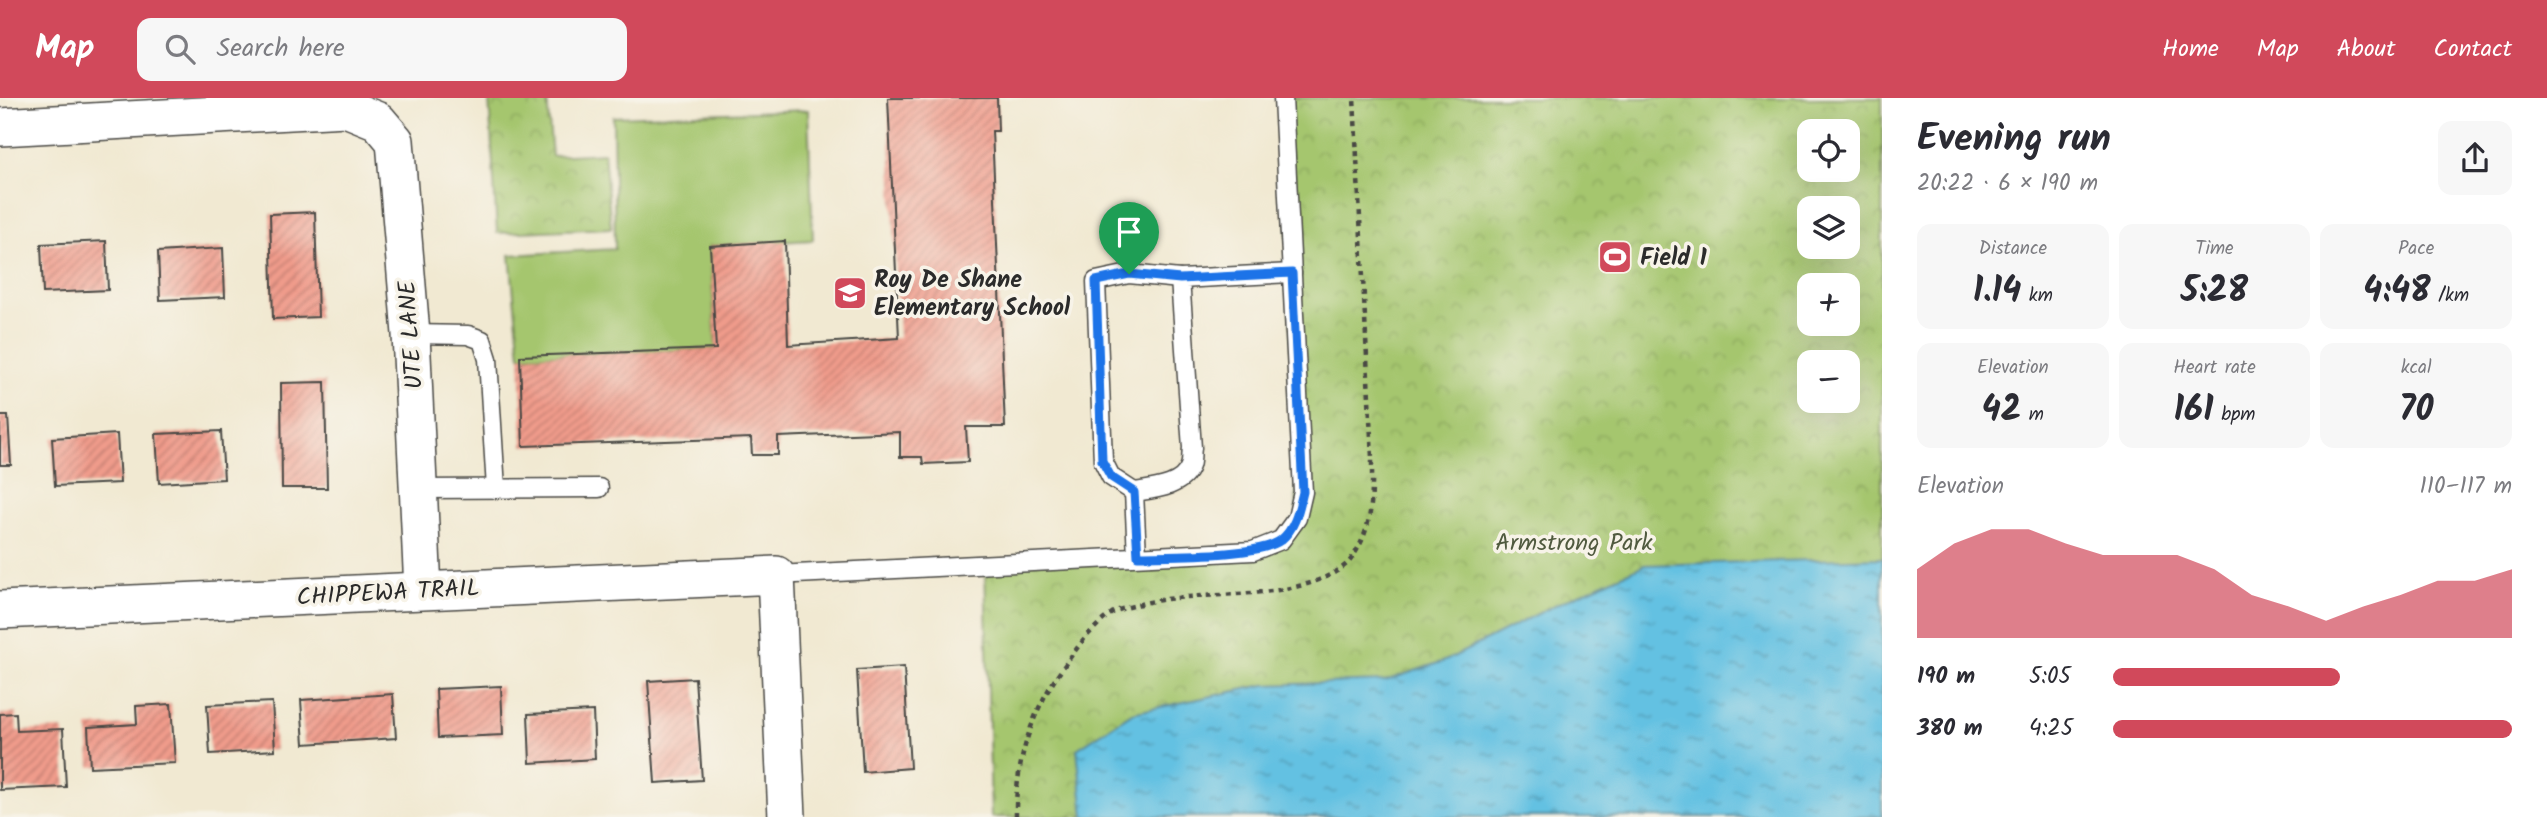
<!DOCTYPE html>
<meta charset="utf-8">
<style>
body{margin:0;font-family:Kalam,sans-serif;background:#f7f7f7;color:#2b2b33;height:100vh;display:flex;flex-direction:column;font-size:26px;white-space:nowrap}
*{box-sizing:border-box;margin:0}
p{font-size:23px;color:#7c7c81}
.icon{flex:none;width:38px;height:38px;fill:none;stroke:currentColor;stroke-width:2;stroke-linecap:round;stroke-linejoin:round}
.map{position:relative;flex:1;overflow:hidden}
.panel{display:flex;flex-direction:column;background:#fff;width:665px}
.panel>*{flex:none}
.controls{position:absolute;left:1797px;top:21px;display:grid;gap:14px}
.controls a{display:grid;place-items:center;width:63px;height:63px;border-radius:14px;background:#fff;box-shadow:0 7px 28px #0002;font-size:35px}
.pin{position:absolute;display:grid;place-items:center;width:60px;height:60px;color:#fff;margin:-72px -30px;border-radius:50% 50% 50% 0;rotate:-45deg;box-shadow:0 0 7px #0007}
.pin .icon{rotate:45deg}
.round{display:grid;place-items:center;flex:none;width:74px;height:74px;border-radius:14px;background:#f7f7f7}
.summary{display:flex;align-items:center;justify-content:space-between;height:119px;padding:0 35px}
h1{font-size:38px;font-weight:700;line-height:52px}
.figures{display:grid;grid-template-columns:repeat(3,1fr);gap:10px;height:119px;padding:7px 35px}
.figures div{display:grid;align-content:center;border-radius:14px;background:#f7f7f7;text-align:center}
.figures b{font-size:35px;font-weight:700}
.figures small{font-size:19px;font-weight:400}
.figures p{font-size:19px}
.chart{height:196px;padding:14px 35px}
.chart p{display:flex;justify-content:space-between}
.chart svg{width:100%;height:126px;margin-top:7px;fill:#d1495b;opacity:.7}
ul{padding:0 35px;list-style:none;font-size:23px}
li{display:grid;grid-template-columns:112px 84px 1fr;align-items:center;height:52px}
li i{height:18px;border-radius:9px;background:#d1495b}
header{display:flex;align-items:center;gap:42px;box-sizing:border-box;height:98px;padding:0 35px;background:#d1495b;color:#fff}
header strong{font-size:33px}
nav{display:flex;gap:38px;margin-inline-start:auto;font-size:24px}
.search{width:490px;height:63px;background:#f7f7f7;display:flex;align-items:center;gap:18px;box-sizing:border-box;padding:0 24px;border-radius:14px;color:#7c7c81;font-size:26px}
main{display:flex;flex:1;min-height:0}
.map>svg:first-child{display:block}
.grass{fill:#a5c66e;stroke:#68784c;stroke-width:2}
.park{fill:url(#park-crowns);stroke:#68784c;stroke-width:2;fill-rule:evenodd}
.water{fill:url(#water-ripples);stroke:#487686;stroke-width:2}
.building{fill:url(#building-hatch)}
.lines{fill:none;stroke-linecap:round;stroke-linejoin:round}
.service-casing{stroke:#494844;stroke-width:21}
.minor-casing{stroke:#494844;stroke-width:40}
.path{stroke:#494844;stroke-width:4.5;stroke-dasharray:5 5;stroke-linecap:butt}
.service{stroke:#fff;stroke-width:18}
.minor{stroke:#fff;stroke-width:37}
.route-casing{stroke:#fff;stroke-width:14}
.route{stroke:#1a73e8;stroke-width:9}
.labels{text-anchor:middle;stroke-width:7;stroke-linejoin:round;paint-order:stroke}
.poi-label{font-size:24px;font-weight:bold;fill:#2b2b2b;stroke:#f7f3e8;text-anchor:start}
.street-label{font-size:24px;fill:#2b2b2b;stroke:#f7f3e8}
.park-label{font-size:24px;fill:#505a3f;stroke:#f7f3e8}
</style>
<header>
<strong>Map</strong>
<div class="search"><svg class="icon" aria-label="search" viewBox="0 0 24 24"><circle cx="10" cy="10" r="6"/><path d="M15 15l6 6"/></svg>Search here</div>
<nav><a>Home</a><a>Map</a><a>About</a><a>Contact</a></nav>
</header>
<main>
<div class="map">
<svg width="1882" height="719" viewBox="0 0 1882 719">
<defs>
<pattern id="park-crowns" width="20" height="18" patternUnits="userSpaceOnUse" patternTransform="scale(1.75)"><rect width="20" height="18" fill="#a5c66e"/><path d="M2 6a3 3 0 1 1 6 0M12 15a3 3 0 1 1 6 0" fill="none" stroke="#8eaa5f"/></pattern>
<pattern id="water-ripples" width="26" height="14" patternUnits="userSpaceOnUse" patternTransform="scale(1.75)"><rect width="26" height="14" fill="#64c1e2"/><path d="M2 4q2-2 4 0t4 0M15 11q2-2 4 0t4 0" fill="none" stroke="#539db7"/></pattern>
<pattern id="building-hatch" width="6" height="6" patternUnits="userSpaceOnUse" patternTransform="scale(1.75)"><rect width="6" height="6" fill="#f09b8b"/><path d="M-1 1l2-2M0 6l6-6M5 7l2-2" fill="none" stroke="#c37f72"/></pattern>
</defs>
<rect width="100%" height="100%" fill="#f7f3e8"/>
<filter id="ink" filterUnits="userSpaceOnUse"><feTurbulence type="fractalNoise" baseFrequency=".0143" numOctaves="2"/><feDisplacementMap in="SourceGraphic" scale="14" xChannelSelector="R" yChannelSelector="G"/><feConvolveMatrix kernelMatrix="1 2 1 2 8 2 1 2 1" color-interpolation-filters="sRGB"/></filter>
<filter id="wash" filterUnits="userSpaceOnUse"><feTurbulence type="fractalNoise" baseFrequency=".00686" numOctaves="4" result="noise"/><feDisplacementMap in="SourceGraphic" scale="28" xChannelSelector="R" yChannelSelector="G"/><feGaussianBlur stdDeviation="1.57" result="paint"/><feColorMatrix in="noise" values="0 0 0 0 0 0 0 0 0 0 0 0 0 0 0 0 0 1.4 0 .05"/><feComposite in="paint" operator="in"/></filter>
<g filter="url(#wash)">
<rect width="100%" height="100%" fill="#f1e9d2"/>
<polygon class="grass" points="808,12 813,142 710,148 716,251 520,258 510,157 615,151 613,19"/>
<g class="park">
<polygon points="489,0 547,0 552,58 604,55 611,130 497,135"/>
<path d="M1283,0H1882V719H991L985,466L1253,452L1297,420ZM1810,33H1848V72H1810ZM1810,110H1848V149H1810ZM1810,187H1848V226H1810ZM1810,264H1848V303H1810Z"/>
</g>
<polygon class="water" points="1882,460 1882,719 1084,719 1077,651 1132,615 1264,587 1385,583 1447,562 1559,505 1644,467"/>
<g id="blocks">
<g class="building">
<polygon points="888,0 997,0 998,33 992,33 1005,329 966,329 968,364 923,366 922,359 900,359 900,334 778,339 778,357 752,357 751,340 523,348 520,258 716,251 710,148 785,143 788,247 899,240"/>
<polygon points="315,114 318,219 273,221 270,116"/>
<polygon points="106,143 108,192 43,195 41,146"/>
<polygon points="223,150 225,199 160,202 158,154"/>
<polygon points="325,284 327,390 282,390 281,285"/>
<polygon points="0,318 8,318 11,367 0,367"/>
<polygon points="221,333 224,381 159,385 156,336"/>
<polygon points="117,336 120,385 55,388 52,340"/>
<polygon points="904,569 910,670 863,674 857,572"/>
<polygon points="695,580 702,682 655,685 648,583"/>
<polygon points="501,588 503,637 438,640 436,591"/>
<polygon points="393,596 396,640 304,646 301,602"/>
<polygon points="272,604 275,652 210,656 207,607"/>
<polygon points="171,606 175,665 90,669 88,629 137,626 136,608"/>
<polygon points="593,613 595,661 530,665 528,616"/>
<polygon points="16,615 17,633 63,631 66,689 0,692 0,616"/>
</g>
</g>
</g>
<g filter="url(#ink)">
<use href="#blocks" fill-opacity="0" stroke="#494844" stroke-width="2"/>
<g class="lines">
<g class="service-casing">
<g id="service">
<polyline points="411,236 468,237 482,242 488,261 496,391"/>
<polyline points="418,391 599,390"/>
<polyline points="1134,394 1111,379 1103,363 1096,183 1129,176 1180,181"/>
<path d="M1137,458L1134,394C1153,391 1183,389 1190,368C1192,363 1191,355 1192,350L1180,181L1292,175"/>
<polyline points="776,477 1253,453 1281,442 1297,420 1303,394 1283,0"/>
</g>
</g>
<g class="minor-casing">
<g id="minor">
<polyline points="0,29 346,10 378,23 395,43 411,236 423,492"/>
<polyline points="0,512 776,477 787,719"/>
</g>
</g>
<path class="path" d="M1016,719C1015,668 1030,616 1060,574C1075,552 1090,531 1112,515C1119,511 1129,509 1137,507C1198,489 1298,508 1348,465C1351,462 1354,457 1357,452C1374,423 1372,393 1372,360L1354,0"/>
<use href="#service" class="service"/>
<use href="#minor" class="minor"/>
</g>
</g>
<g class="lines" filter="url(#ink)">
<g class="route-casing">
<path id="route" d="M1292,175L1303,394C1299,410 1296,430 1281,442C1259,459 1169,457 1138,458L1134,394L1111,379L1102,363L1096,183L1129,176L1180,181Z"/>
</g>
<use href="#route" class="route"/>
</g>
<defs>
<g id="stadium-square" transform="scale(1.75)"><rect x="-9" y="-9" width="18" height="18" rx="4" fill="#d1495b" stroke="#f7f3e8"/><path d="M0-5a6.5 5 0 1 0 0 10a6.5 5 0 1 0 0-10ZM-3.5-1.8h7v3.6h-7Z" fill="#fff"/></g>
<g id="school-square" transform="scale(1.75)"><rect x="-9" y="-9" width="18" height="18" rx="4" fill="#d1495b" stroke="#f7f3e8"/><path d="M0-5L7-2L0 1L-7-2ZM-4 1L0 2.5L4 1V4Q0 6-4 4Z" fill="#fff"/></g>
</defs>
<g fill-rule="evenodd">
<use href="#stadium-square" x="1615" y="159"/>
<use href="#school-square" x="850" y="195"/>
</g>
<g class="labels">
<g class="poi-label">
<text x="1640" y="167">Field 1</text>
<text x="874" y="189">Roy De Shane<tspan x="874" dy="28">Elementary School</tspan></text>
</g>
<g class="street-label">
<text transform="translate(410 237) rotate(-94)" y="8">UTE LANE</text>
<text transform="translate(388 494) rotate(-3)" y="8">CHIPPEWA TRAIL</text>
</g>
<g class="park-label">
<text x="1574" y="452">Armstrong Park</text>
</g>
</g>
</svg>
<div class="controls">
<a><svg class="icon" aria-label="locate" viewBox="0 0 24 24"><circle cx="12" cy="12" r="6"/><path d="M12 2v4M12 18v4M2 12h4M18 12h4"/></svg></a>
<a><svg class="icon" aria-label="layers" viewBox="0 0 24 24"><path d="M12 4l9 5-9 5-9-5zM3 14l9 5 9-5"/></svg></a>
<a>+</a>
<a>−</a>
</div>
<div class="pin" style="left:1129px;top:176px;background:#1e9e55"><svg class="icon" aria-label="arrive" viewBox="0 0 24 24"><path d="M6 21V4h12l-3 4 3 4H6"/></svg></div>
</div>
<section class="panel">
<div class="summary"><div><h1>Evening run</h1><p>20:22 · 6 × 190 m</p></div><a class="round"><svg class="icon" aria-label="share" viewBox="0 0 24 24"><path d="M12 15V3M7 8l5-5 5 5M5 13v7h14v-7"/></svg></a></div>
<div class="figures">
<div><p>Distance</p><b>1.14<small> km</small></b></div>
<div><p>Time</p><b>5:28</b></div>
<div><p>Pace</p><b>4:48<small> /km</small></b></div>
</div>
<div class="figures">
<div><p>Elevation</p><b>42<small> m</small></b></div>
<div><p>Heart rate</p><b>161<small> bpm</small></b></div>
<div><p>kcal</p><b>70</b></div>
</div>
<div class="chart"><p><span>Elevation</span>110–117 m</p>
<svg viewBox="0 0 160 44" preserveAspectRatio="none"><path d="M0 44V20L10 11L20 6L30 6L40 11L50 15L60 15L70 15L80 20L90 29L100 33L110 38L120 33L130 29L140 24L150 24L160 20V44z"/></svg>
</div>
<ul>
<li><b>190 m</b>5:05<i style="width:57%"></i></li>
<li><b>380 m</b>4:25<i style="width:100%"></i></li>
</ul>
</section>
</main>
